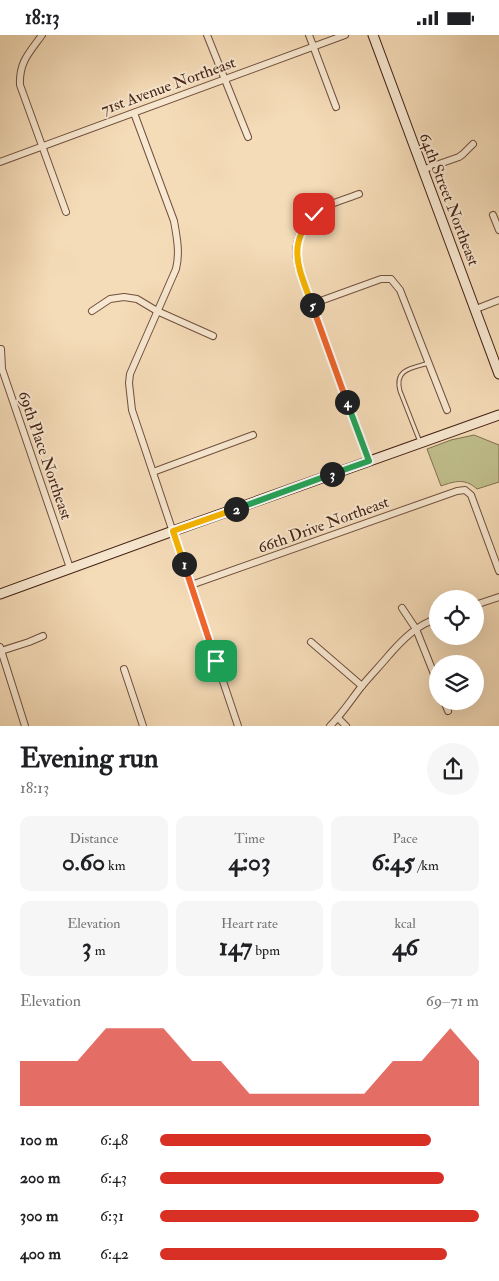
<!DOCTYPE html>
<meta charset="utf-8">
<style>
body{margin:0;font-family:"IM FELL Double Pica",serif;background:#f6f6f6;color:#202124;height:100vh;display:flex;flex-direction:column;font-size:19px;white-space:nowrap}
*{box-sizing:border-box;margin:0}
p{font-size:16px;color:#757577}
.icon{flex:none;width:28px;height:28px;fill:none;stroke:currentColor;stroke-width:2;stroke-linecap:round;stroke-linejoin:round}
.map{position:relative;height:691px;overflow:hidden}
.side{display:flex;flex-direction:column;background:#fff;flex:1}
.side>*{flex:none}
.fabs{position:absolute;left:429px;top:555px;display:grid;gap:10px}
.fabs a{display:grid;place-items:center;width:55px;height:55px;border-radius:50%;background:#fff;box-shadow:0 5px 20px #0002;font-size:25px}
.pin{position:absolute;display:grid;place-items:center;width:42px;height:42px;color:#fff;margin:-21px;border-radius:10px;box-shadow:0 2px 8px #0006}
.km{position:absolute;width:25px;height:25px;margin:-12px;border-radius:50%;background:#222;color:#fff;font-size:14px;line-height:25px;text-align:center}
.round{display:grid;place-items:center;flex:none;width:52px;height:52px;border-radius:26px;background:#f6f6f6}
.summary{display:flex;align-items:center;justify-content:space-between;height:85px;padding:0 20px}
h1{font-size:28px;font-weight:700;line-height:38px}
.stats{display:grid;grid-template-columns:repeat(3,1fr);gap:8px;height:85px;padding:5px 20px}
.stats div{display:grid;align-content:center;border-radius:10px;background:#f6f6f6;text-align:center}
.stats b{font-size:25px;font-weight:700}
.stats small{font-size:14px;font-weight:400}
.stats p{font-size:14px}
.chart{height:140px;padding:10px 20px}
.chart p{display:flex;justify-content:space-between}
.chart svg{width:100%;height:90px;margin-top:5px;fill:#d93025;opacity:.7}
ul{padding:0 20px;list-style:none;font-size:16px}
li{display:grid;grid-template-columns:80px 60px 1fr;align-items:center;height:38px}
li i{height:12px;border-radius:6px;background:#d93025}
.status{display:flex;justify-content:space-between;align-items:center;height:35px;padding:0 25px;background:#fff;direction:ltr}
.status svg{height:14px;fill:currentColor}
.map>svg:first-child{display:block}
.green{fill:#c0bf8c;stroke:#827050}
.lines{fill:none;stroke-linecap:round;stroke-linejoin:round}
.service-casing{stroke:#71503d;stroke-width:5}
.minor-casing{stroke:#71503d;stroke-width:8}
.secondary-casing{stroke:#452214;stroke-width:11}
.service{stroke:#f8e8d1;stroke-width:3}
.minor{stroke:#f8e8d1;stroke-width:6}
.secondary{stroke:#f8e8d1;stroke-width:9}
.split-1-casing{stroke:#fff;stroke-width:10}
.split-2-casing{stroke:#fff;stroke-width:10}
.split-3-casing{stroke:#fff;stroke-width:10}
.split-4-casing{stroke:#fff;stroke-width:10}
.split-5-casing{stroke:#fff;stroke-width:10}
.split-6-casing{stroke:#fff;stroke-width:10}
.split-1{stroke:#f0652b;stroke-width:6}
.split-2{stroke:#f5b400;stroke-width:6}
.split-3{stroke:#22a559;stroke-width:6}
.split-4{stroke:#22a559;stroke-width:6}
.split-5{stroke:#f0652b;stroke-width:6}
.split-6{stroke:#f5b400;stroke-width:6}
.labels{text-anchor:middle;stroke-width:4;stroke-linejoin:round;paint-order:stroke}
.street-label{font-size:16px;fill:#452214;stroke:#f8e8d1}
</style>
<div class="status"><b>18:13</b><svg viewBox="0 0 49 12"><path d="M0 12V9h3v3zM5 12V6h3v6zM10 12V3h3v9zM15 12V0h3v12zM26 1h20v11H26zM47 4h2v5h-2z"/></svg></div>
<div class="map">
<svg width="499" height="691" viewBox="0 0 499 691">
<rect width="100%" height="100%" fill="#f5dcb8"/>
<filter id="stains"><feTurbulence type="fractalNoise" baseFrequency=".004" numOctaves="4"/><feColorMatrix values="0 0 0 0 .2 0 0 0 0 .09 0 0 0 0 .02 0 0 0 .5 -.17"/></filter>
<radialGradient id="worn" r=".72"><stop offset=".6" stop-color="#630" stop-opacity="0"/><stop offset="1" stop-color="#630" stop-opacity=".3"/></radialGradient>
<path class="green" d="M474,400L499,410V447L477,454C465,443 455,446 441,451L427,414L451,405Z"/>
<g class="lines">
<g class="service-casing">
<path id="service" d="M420,407L400,356C394,334 412,333 429,328"/>
</g>
<g class="minor-casing">
<g id="minor">
<path d="M42,0C29,18 19,27 20,50L66,177"/>
<polyline points="207,0 248,102"/>
<polyline points="309,0 336,72"/>
<path d="M134,78L174,186C177,203 180,218 176,234L130,339L129,348L132,375L238,691"/>
<polyline points="0,127 345,0"/>
<polyline points="422,135 459,122 463,119 473,109"/>
<path d="M359,159C346,164 331,168 319,175C306,183 296,203 296,218C297,225 298,231 300,237L369,426"/>
<polyline points="493,180 499,195"/>
<polyline points="312,269 381,244 391,244 400,255 447,375"/>
<polyline points="476,274 499,265"/>
<polyline points="92,276 110,264 124,262 137,264 157,276 213,301"/>
<polyline points="1,314 2,334 70,533"/>
<polyline points="153,437 253,400"/>
<polyline points="191,550 457,456 465,455 471,460 499,536"/>
<polyline points="475,570 499,562"/>
<polyline points="402,573 416,594 438,649"/>
<polyline points="311,607 362,651"/>
<polyline points="0,612 25,691"/>
<polyline points="1,616 29,607 43,601"/>
<polyline points="124,634 143,691"/>
<polyline points="444,666 448,676"/>
<polyline points="338,683 346,691"/>
<path d="M330,691C342,679 351,665 361,652C370,641 380,631 389,620C403,604 417,590 438,583"/>
</g>
</g>
<g class="secondary-casing">
<g id="secondary">
<polyline points="373,0 499,339"/>
<polyline points="0,559 173,496 499,380"/>
</g>
</g>
<use href="#service" class="service"/>
<use href="#minor" class="minor"/>
<use href="#secondary" class="secondary"/>
</g>
<g class="lines">
<g class="split-1-casing">
<polyline id="split-1" points="184,529 216,626"/>
</g>
<g class="split-2-casing">
<polyline id="split-2" points="184,529 173,496 236,474"/>
</g>
<g class="split-3-casing">
<polyline id="split-3" points="236,474 332,439"/>
</g>
<g class="split-4-casing">
<polyline id="split-4" points="332,439 369,426 347,367"/>
</g>
<g class="split-5-casing">
<polyline id="split-5" points="312,270 347,367"/>
</g>
<g class="split-6-casing">
<path id="split-6" d="M312,270C300,235 285,212 314,179"/>
</g>
<use href="#split-1" class="split-1"/>
<use href="#split-2" class="split-2"/>
<use href="#split-3" class="split-3"/>
<use href="#split-4" class="split-4"/>
<use href="#split-5" class="split-5"/>
<use href="#split-6" class="split-6"/>
</g>
<g class="labels">
<g class="street-label">
<text transform="translate(168 50) rotate(-20)" y="6">71st Avenue Northeast</text>
<text transform="translate(450 164) rotate(69)" y="6">64th Street Northeast</text>
<text transform="translate(46 420) rotate(71)" y="6">69th Place Northeast</text>
<text transform="translate(323 489) rotate(-20)" y="6">66th Drive Northeast</text>
</g>
</g>
<rect width="100%" height="100%" filter="url(#stains)"/>
<rect width="100%" height="100%" fill="url(#worn)"/>
</svg>
<div class="fabs">
<a><svg class="icon" aria-label="locate" viewBox="0 0 24 24"><circle cx="12" cy="12" r="6"/><path d="M12 2v4M12 18v4M2 12h4M18 12h4"/></svg></a>
<a><svg class="icon" aria-label="layers" viewBox="0 0 24 24"><path d="M12 4l9 5-9 5-9-5zM3 14l9 5 9-5"/></svg></a>
</div>
<div class="pin" style="left:216px;top:626px;background:#1e9e55"><svg class="icon" aria-label="arrive" viewBox="0 0 24 24"><path d="M6 21V4h12l-3 4 3 4H6"/></svg></div>
<div class="pin" style="left:314px;top:179px;background:#d93025"><svg class="icon" aria-label="check" viewBox="0 0 24 24"><path d="M5 12l5 5 9-10"/></svg></div>
<b class="km" style="left:184px;top:529px">1</b>
<b class="km" style="left:236px;top:474px">2</b>
<b class="km" style="left:332px;top:439px">3</b>
<b class="km" style="left:347px;top:367px">4</b>
<b class="km" style="left:312px;top:270px">5</b>
</div>
<section class="side">
<div class="summary"><div><h1>Evening run</h1><p>18:13</p></div><a class="round"><svg class="icon" aria-label="share" viewBox="0 0 24 24"><path d="M12 15V3M7 8l5-5 5 5M5 13v7h14v-7"/></svg></a></div>
<div class="stats">
<div><p>Distance</p><b>0.60<small> km</small></b></div>
<div><p>Time</p><b>4:03</b></div>
<div><p>Pace</p><b>6:45<small> /km</small></b></div>
</div>
<div class="stats">
<div><p>Elevation</p><b>3<small> m</small></b></div>
<div><p>Heart rate</p><b>147<small> bpm</small></b></div>
<div><p>kcal</p><b>46</b></div>
</div>
<div class="chart"><p><span>Elevation</span>69–71 m</p>
<svg viewBox="0 0 160 44" preserveAspectRatio="none"><path d="M0 44V22L10 22L20 22L30 6L40 6L50 6L60 22L70 22L80 38L90 38L100 38L110 38L120 38L130 22L140 22L150 6L160 22V44z"/></svg>
</div>
<ul>
<li><b>100 m</b>6:48<i style="width:85%"></i></li>
<li><b>200 m</b>6:43<i style="width:89%"></i></li>
<li><b>300 m</b>6:31<i style="width:100%"></i></li>
<li><b>400 m</b>6:42<i style="width:90%"></i></li>
</ul>
</section>
